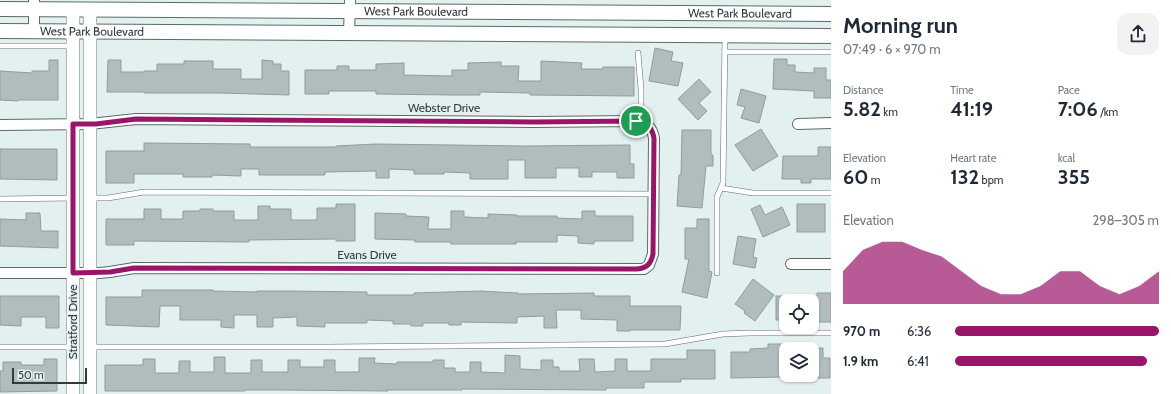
<!DOCTYPE html>
<meta charset="utf-8">
<style>
body{margin:0;font-family:Cabin,sans-serif;background:#f2f2f3;color:#1f2937;height:100vh;display:flex;flex-direction:column;font-size:15px;white-space:nowrap}
*{box-sizing:border-box;margin:0}
p{font-size:13px;color:#747a83}
.icon{flex:none;width:22px;height:22px;fill:none;stroke:currentColor;stroke-width:2;stroke-linecap:round;stroke-linejoin:round}
.map{position:relative;flex:1;overflow:hidden}
.details{display:flex;flex-direction:column;background:#fff;width:340px}
.details>*{flex:none}
.tools{position:absolute;left:779px;top:294px;display:grid;gap:8px}
.tools a{display:grid;place-items:center;width:40px;height:40px;border-radius:8px;background:#fff;box-shadow:0 1px 3px #0004;font-size:20px}
.scale{position:absolute;left:12px;bottom:10px;width:75px;box-sizing:border-box;padding-left:4px;border:2px solid #343a3a;border-top:0;font-size:11px;line-height:14px;white-space:nowrap;color:#343a3a;-webkit-text-stroke:3px #e3f0f0;paint-order:stroke}
.pin{position:absolute;display:grid;place-items:center;width:34px;height:34px;color:#fff;margin:-17px;border:2px solid #fff;border-radius:50%;box-shadow:0 1px 4px #0007}
.round{display:grid;place-items:center;flex:none;width:42px;height:42px;border-radius:12px;background:#f2f2f3}
.overview{display:flex;align-items:center;justify-content:space-between;height:68px;padding:0 12px}
h1{font-size:22px;font-weight:700;line-height:30px}
.figures{display:grid;grid-template-columns:repeat(3,1fr);gap:6px;height:68px;padding:4px 12px}
.figures div{display:grid;align-content:center}
.figures b{font-size:20px;font-weight:700}
.figures small{font-size:11px;font-weight:400}
.figures p{font-size:11px}
.chart{height:112px;padding:8px 12px}
.chart p{display:flex;justify-content:space-between}
.chart svg{width:100%;height:72px;margin-top:4px;fill:#99156a;opacity:.7}
ul{padding:0 12px;list-style:none;font-size:13px}
li{display:grid;grid-template-columns:64px 48px 1fr;align-items:center;height:30px}
li i{height:10px;border-radius:5px;background:#99156a}
main{display:flex;flex:1;min-height:0}
.map>svg:first-child{display:block}
.building{fill:#b0bcbd;stroke:#909c9c}
.lines{fill:none;stroke-linecap:round;stroke-linejoin:round}
.service-casing{stroke:#5d6969;stroke-width:6}
.minor-casing{stroke:#5d6969;stroke-width:12}
.tertiary-casing{stroke:#5d6969;stroke-width:14}
.secondary-casing{stroke:#5d6969;stroke-width:16}
.service{stroke:#fff;stroke-width:5}
.minor{stroke:#fff;stroke-width:10}
.tertiary{stroke:#fff;stroke-width:13}
.secondary{stroke:#fff;stroke-width:14}
.route-casing{stroke:#fff;stroke-width:8}
.route{stroke:#99156a;stroke-width:5}
.labels{text-anchor:middle;stroke-width:3;stroke-linejoin:round;paint-order:stroke}
.street-label{font-size:12px;fill:#343a3a;stroke:#e3f0f0}
</style>
<main>
<div class="map">
<svg width="831" height="394" viewBox="0 0 831 394">
<rect width="100%" height="100%" fill="#e3f0f0"/>
<g class="building">
<polygon points="655,48 673,52 671,61 683,63 678,86 649,81"/>
<polygon points="774,59 787,59 787,65 795,65 795,72 814,73 814,68 826,68 826,80 831,80 831,98 814,98 814,91 773,89"/>
<polygon points="49,60 58,60 58,100 18,100 18,101 0,100 0,71 32,73 32,71 49,71"/>
<polygon points="108,60 121,60 121,72 144,72 144,71 157,71 157,64 184,64 184,61 213,61 213,69 241,69 241,79 262,79 262,60 273,61 273,64 281,64 281,71 289,71 289,95 221,93 144,93 144,92 107,92"/>
<polygon points="541,61 582,63 581,69 603,69 603,67 634,67 634,96 530,95 530,93 480,92 480,95 452,95 376,94 376,91 329,91 329,94 305,94 305,70 337,70 337,66 349,66 349,70 376,70 376,64 404,63 404,75 452,76 452,70 468,70 468,63 501,62 501,66 519,66 518,81 541,81"/>
<polygon points="699,79 711,92 699,103 707,111 698,120 678,99"/>
<polygon points="741,89 766,96 759,123 741,118 745,107 737,105"/>
<polygon points="761,129 778,156 753,171 735,145"/>
<polygon points="682,130 711,130 711,155 713,155 713,166 706,166 702,208 677,206 679,175 681,175"/>
<polygon points="144,143 250,144 250,147 336,147 336,146 376,144 525,146 630,145 630,164 634,164 634,178 617,178 617,172 592,172 592,177 579,177 579,168 556,168 556,178 525,178 525,160 508,160 508,179 470,179 470,173 444,172 444,174 414,174 414,170 389,169 389,178 376,178 376,171 325,172 325,175 259,175 259,169 241,169 241,176 212,175 212,177 183,177 183,174 134,174 134,183 106,183 106,151 144,151"/>
<polygon points="818,147 831,147 831,179 811,179 811,183 801,183 801,179 782,179 783,156 818,156"/>
<polygon points="0,149 57,149 57,180 0,179"/>
<polygon points="336,204 355,204 355,241 336,241 336,239 249,240 249,242 134,241 134,245 106,245 106,219 144,219 144,209 161,209 161,219 183,219 183,211 200,211 200,209 213,209 213,211 234,211 234,220 258,220 258,206 270,206 270,209 291,209 291,220 317,220 317,208 336,208"/>
<rect x="797" y="204" width="28" height="28"/>
<polygon points="760,205 765,215 782,207 790,225 763,237 751,209"/>
<polygon points="451,211 464,211 464,217 488,218 488,214 517,215 517,216 557,216 557,218 582,219 582,211 595,211 595,216 633,216 633,241 594,241 594,244 578,243 578,236 557,235 557,242 516,242 516,244 451,244 451,242 415,242 415,240 375,239 375,213 406,214 406,216 429,217 428,229 451,229"/>
<polygon points="26,213 40,213 41,231 58,231 58,248 0,246 0,219 26,220"/>
<polygon points="697,219 709,219 709,271 712,272 707,298 682,292 689,259 685,259 685,228 697,228"/>
<polygon points="738,236 756,239 753,257 757,258 755,268 733,264"/>
<polygon points="753,279 774,295 755,321 744,313 745,311 735,304"/>
<polygon points="142,290 213,290 213,291 257,292 257,291 289,291 367,292 367,295 414,295 414,293 480,291 518,293 518,294 594,293 594,296 630,296 630,306 681,306 680,330 630,330 630,331 617,331 617,320 581,319 581,310 556,310 557,328 544,328 544,316 517,317 517,323 461,322 461,325 449,325 449,323 423,323 423,326 411,326 411,324 393,324 393,321 367,320 367,323 325,323 325,327 297,326 297,317 273,318 273,327 257,327 257,315 234,315 234,328 221,327 221,320 180,320 180,306 160,306 159,327 106,325 106,297 142,297"/>
<rect x="817" y="293" width="14" height="29"/>
<polygon points="0,296 59,296 59,328 46,328 46,317 21,317 21,326 0,325"/>
<rect x="776" y="296" width="10" height="24"/>
<polygon points="768,344 782,344 782,349 786,349 786,377 731,378 731,352 750,352 750,349 768,348"/>
<polygon points="812,348 823,348 823,358 830,358 830,378 812,378"/>
<polygon points="687,350 715,350 715,379 681,379 681,382 644,382 644,388 606,388 606,390 462,389 462,390 388,390 388,391 279,390 245,390 245,391 105,391 105,365 143,365 143,359 155,359 155,373 179,373 179,361 190,361 190,372 214,372 214,357 225,357 225,373 251,373 251,360 262,360 262,372 288,372 288,360 300,360 300,367 324,367 324,360 335,360 335,372 359,372 359,358 375,358 374,363 397,364 397,362 433,362 433,360 444,360 444,368 455,368 455,372 470,372 470,362 481,362 481,372 505,373 505,355 520,356 520,369 541,370 541,360 553,360 553,367 559,367 559,371 580,371 579,359 594,359 595,372 615,371 615,359 627,359 627,371 651,371 651,359 687,359"/>
<polygon points="44,359 57,359 57,391 0,392 0,371 3,371 3,362 21,362 21,365 44,365"/>
</g>
<g class="lines">
<g class="service-casing">
<g id="service">
<polyline points="0,46 72,46"/>
<polyline points="725,52 831,52"/>
<polyline points="636,121 641,108 641,89 638,53"/>
<polyline points="721,188 753,193 831,193"/>
<polyline points="91,198 108,198 144,192 653,194"/>
<polyline points="0,199 73,198"/>
<polyline points="717,273 717,197 723,183 725,36"/>
<polyline points="0,347 72,347"/>
<polyline points="91,347 328,347 665,344 723,334 749,333 831,333"/>
</g>
</g>
<g class="minor-casing">
<g id="minor">
<polyline points="34,32 34,0"/>
<polyline points="349,34 350,0"/>
<polyline points="798,124 831,123"/>
<path d="M0,125L90,124L136,119L533,122L636,121C647,123 652,127 654,138L653,254L649,265L644,269L134,268L110,272L99,273H0"/>
<polyline points="791,264 831,264"/>
</g>
</g>
<g class="tertiary-casing">
<g id="tertiary">
<polyline points="73,394 73,10"/>
<polyline points="90,394 90,10"/>
</g>
</g>
<g class="secondary-casing">
<g id="secondary">
<path id="s1" d="M0,9L831,14"/>
<path id="s2" d="M0,31L831,36"/>
</g>
</g>
<use href="#service" class="service"/>
<use href="#minor" class="minor"/>
<use href="#tertiary" class="tertiary"/>
<use href="#secondary" class="secondary"/>
</g>
<g class="lines">
<g class="route-casing">
<path id="route" d="M136,119L533,122L636,121C647,123 652,127 654,138L653,254C651,264 647,268 637,269L134,268L110,272L73,273V124H96Z"/>
</g>
<use href="#route" class="route"/>
</g>
<g class="labels">
<g class="street-label">
<text dy="4" stroke="none"><textPath href="#s1" startOffset="416">West Park Boulevard</textPath></text>
<text dy="4" stroke="none"><textPath href="#s1" startOffset="740">West Park Boulevard</textPath></text>
<text dy="4" stroke="none"><textPath href="#s2" startOffset="92">West Park Boulevard</textPath></text>
<text x="444" y="112">Webster Drive</text>
<text x="367" y="259">Evans Drive</text>
<text transform="translate(73 322) rotate(-90)" y="4">Stratford Drive</text>
</g>
</g>
</svg>
<div class="tools">
<a><svg class="icon" aria-label="locate" viewBox="0 0 24 24"><circle cx="12" cy="12" r="6"/><path d="M12 2v4M12 18v4M2 12h4M18 12h4"/></svg></a>
<a><svg class="icon" aria-label="layers" viewBox="0 0 24 24"><path d="M12 4l9 5-9 5-9-5zM3 14l9 5 9-5"/></svg></a>
</div>
<div class="scale">50 m</div>
<div class="pin" style="left:636px;top:121px;background:#1e9e55"><svg class="icon" aria-label="arrive" viewBox="0 0 24 24"><path d="M6 21V4h12l-3 4 3 4H6"/></svg></div>
</div>
<section class="details">
<div class="overview"><div><h1>Morning run</h1><p>07:49 · 6 × 970 m</p></div><a class="round"><svg class="icon" aria-label="share" viewBox="0 0 24 24"><path d="M12 15V3M7 8l5-5 5 5M5 13v7h14v-7"/></svg></a></div>
<div class="figures">
<div><p>Distance</p><b>5.82<small> km</small></b></div>
<div><p>Time</p><b>41:19</b></div>
<div><p>Pace</p><b>7:06<small> /km</small></b></div>
</div>
<div class="figures">
<div><p>Elevation</p><b>60<small> m</small></b></div>
<div><p>Heart rate</p><b>132<small> bpm</small></b></div>
<div><p>kcal</p><b>355</b></div>
</div>
<div class="chart"><p><span>Elevation</span>298–305 m</p>
<svg viewBox="0 0 160 44" preserveAspectRatio="none"><path d="M0 44V24L10 11L20 6L30 6L40 11L50 15L60 24L70 33L80 38L90 38L100 33L110 24L120 24L130 33L140 38L150 33L160 24V44z"/></svg>
</div>
<ul>
<li><b>970 m</b>6:36<i style="width:100%"></i></li>
<li><b>1.9 km</b>6:41<i style="width:94%"></i></li>
</ul>
</section>
</main>
